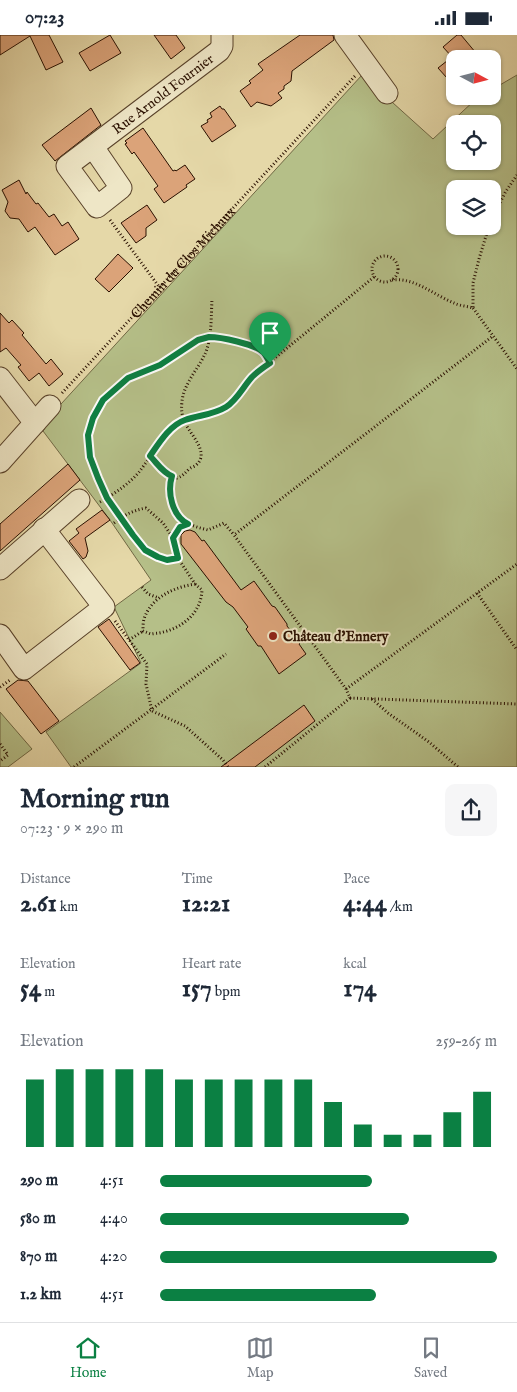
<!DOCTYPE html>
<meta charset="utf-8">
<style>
body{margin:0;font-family:"IM FELL English",serif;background:#f6f6f7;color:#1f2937;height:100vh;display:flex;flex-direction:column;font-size:19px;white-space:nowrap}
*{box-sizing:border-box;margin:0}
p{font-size:16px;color:#747a83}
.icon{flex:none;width:28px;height:28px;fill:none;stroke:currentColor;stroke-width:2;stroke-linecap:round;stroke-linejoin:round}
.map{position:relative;height:732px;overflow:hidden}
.sheet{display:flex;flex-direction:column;background:#fff;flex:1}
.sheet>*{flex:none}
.needle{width:32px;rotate:97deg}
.fabs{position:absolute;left:446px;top:15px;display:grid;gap:10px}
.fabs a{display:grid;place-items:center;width:55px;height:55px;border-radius:10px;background:#fff;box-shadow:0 1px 4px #0004;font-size:25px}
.pin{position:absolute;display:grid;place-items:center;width:42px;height:42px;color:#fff;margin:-51px -21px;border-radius:50% 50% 50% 0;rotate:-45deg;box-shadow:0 0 5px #0007}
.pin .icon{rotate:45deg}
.round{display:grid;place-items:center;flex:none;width:52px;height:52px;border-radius:10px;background:#f6f6f7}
.overview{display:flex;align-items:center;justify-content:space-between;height:85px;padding:0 20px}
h1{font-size:28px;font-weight:700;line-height:38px}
.figures{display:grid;grid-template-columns:repeat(3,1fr);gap:8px;height:85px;padding:5px 20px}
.figures div{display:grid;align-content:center}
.figures b{font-size:25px;font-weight:700}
.figures small{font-size:14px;font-weight:400}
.figures p{font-size:14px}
.chart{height:140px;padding:10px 20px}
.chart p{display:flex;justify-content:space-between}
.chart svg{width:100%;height:90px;margin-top:5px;stroke:#0b8043;stroke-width:6}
ul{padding:0 20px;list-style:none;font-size:16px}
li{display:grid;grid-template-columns:80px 60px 1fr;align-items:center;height:38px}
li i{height:12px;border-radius:6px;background:#0b8043}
.status{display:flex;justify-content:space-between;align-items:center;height:35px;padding:0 25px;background:#fff;direction:ltr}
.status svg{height:14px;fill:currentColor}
.menu{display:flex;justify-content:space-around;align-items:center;height:70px;border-top:1px solid #e0e1e3;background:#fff;font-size:14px;color:#747a83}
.menu a{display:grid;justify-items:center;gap:2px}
.menu .active{color:#0b8043}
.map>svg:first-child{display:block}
.green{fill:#b5bf88;stroke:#706844;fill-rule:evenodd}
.building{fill:#dba379;stroke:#2a1000}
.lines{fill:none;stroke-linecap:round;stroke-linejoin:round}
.minor-casing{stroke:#59422a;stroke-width:23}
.path{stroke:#2a1000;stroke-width:3;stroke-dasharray:1 2.5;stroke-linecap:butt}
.minor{stroke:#eee6c6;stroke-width:21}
.route-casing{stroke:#fff;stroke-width:10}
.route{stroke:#0b8043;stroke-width:6}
.poi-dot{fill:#8f2418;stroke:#eee6c6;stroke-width:2}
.labels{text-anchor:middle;stroke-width:4;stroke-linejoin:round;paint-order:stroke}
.street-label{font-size:14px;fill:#2a1000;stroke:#eee6c6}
.poi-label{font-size:14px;font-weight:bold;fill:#2a1000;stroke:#eee6c6;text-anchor:start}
</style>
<div class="status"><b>07:23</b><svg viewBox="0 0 49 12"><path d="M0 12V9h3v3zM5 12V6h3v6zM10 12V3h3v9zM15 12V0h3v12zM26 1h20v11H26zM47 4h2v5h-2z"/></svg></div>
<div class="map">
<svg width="517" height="732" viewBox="0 0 517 732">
<rect width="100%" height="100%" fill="#e5d8a8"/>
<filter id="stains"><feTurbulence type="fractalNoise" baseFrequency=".004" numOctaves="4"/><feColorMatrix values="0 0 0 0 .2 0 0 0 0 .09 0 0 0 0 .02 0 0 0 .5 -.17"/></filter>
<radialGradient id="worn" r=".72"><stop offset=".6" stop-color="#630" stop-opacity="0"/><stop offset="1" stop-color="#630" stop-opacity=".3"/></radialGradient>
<g class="green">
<path d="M362,40L433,104L476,64L480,61H492L493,54L517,40V732H71L46,697L141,628L114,572L151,545L110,485L40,392ZM455,89H492V126H455ZM455,154H492V191H455Z"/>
<polygon points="0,677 32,714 8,732 0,732"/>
</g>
<g class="building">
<polygon points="0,0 49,0 63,27 46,35 30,1 0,20"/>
<polygon points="110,0 121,18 90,36 79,18"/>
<polygon points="154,0 176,0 185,13 171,24"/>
<polygon points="300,0 333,0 334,5 292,36 291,46 284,51 284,54 278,58 282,63 271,71 257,67 251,72 240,56 251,48 249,46 263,35 258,29"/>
<polygon points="457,0 461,0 476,18 469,24 455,24 455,36 447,43 438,33 452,22 443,12"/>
<polygon points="220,71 222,74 224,74 236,91 212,107 201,91 208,87 207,85 212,82 210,78"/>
<polygon points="91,73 101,90 55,126 42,110"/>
<polygon points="143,93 173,136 175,135 176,136 185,130 195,144 186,150 187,152 164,168 154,154 158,151 134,117 132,119 125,109 127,108 125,106"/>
<polygon points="19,145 26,159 27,157 36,169 38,168 49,182 54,179 62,191 68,187 79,204 55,220 35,192 28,197 19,184 10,183 5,176 8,167 2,155"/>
<polygon points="147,170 157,185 146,193 146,201 136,208 121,188"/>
<polygon points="118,219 133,233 109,257 95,244"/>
<polygon points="0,278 9,288 12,285 24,298 22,300 46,329 51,324 63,339 49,351 39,338 29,346 18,332 21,330 6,313 0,317"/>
<polygon points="68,429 80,445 0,516 0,489"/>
<polygon points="102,475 110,485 85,503 88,516 86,522 83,524 69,506 79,498 76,494"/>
<polygon points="190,495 195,497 202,506 204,505 241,555 254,546 272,571 275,572 287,589 287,591 300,608 299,609 306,619 279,639 261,611 258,611 246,594 248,592 233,572 226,567 181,509 181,500 185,496"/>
<polygon points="109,584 140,628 130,635 98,592"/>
<polygon points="18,645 28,646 59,686 41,699 6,654"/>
<polygon points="304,670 315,686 255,732 221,732"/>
</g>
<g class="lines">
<g class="minor-casing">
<g id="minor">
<polyline points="345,0 387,58"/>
<path id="s2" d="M93,112L121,153L97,172L67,131L219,16L222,11V0"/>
<polyline points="0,343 35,388"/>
<polyline points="0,427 50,371"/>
<polyline points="0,534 79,465"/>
<polyline points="0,600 24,634 104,572 44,494"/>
</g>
</g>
<g class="path">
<polyline points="492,183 506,156 517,140"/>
<polyline points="110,185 160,253"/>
<circle cx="385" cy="234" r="13"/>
<path d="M392,245C414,242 434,260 454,268C460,271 467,271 473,273V248L479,224L489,191"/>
<polyline points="473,273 517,334"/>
<path id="s1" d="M62,358L355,41"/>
<path d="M150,421L168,440L177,443C183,441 185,438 189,434C191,432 194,432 196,430C211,418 189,398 184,386C182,380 181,374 182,367C183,350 198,334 205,319C212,304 211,281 212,265"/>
<path d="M172,441C168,456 171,478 185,487C192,491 200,493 208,495L224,488L234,500"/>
<path d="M100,467C114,459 129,449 139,437C150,423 159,407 171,394C186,379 210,383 227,371C236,364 243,354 250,345C255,338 263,333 270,327"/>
<path d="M114,488C124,480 134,475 146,473L163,488L173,503L178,523"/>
<polyline points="173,503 180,492 188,489"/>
<path d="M195,549L202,555C201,579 181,594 159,598C158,598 151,599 151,599C148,598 146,597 143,596C143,592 143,587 144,584C151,562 175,552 195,549L178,523L167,525L145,515L133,500L107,463L90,422L88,400L93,383L103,365L128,343L159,330L198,305L209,301L220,302L246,310L263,317L270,327L374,242"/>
<polyline points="142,552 148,559 159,563"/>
<polyline points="477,558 517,615"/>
<polyline points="115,586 147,629 146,649 152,676 185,691 223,725 228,732"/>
<polyline points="129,605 143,596"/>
<polyline points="0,652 10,645"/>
<polyline points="346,654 517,529"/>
<polyline points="350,663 517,669"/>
<polyline points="372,664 388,678 429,707 458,732"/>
<polyline points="0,709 8,720 0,726"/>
<polyline points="74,732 226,619"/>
<polyline points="265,732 350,663 346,654 234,500 493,301"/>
</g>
<use href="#minor" class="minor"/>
</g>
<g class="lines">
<g class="route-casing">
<path id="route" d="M209,302C221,302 254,309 263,317C266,320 268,325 270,328C264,332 257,337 252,342C243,352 237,365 226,372C213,380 199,380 185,385C170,390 159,408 150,421C157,428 163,438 172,441C167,457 172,481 188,489L180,492L173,503L178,523L167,525L158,522L145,515L133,500L107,463L98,443L90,422L88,400L93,383L103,365L128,343L160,330L198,305Z"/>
</g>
<use href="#route" class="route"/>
</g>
<circle class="poi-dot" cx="273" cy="601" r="5"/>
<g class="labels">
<g class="street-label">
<text dy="5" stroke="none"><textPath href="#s2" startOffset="251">Rue Arnold Fournier</textPath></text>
<text dy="5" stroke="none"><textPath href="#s1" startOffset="178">Chemin du Clos Michaux</textPath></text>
</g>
<g class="poi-label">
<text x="283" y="606">Château d'Ennery</text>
</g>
</g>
<rect width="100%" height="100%" filter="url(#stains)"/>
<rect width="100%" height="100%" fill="url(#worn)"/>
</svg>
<div class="fabs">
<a><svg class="needle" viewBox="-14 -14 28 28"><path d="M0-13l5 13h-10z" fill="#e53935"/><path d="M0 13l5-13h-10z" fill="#747a83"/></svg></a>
<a><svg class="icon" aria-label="locate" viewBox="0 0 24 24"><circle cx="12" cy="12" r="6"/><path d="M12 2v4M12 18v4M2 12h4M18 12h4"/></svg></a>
<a><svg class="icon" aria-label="layers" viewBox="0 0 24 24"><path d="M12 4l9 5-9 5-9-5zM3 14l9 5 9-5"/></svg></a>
</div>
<div class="pin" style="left:270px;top:328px;background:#1e9e55"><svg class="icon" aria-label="arrive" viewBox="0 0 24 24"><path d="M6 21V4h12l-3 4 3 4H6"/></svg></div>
</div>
<section class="sheet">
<div class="overview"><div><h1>Morning run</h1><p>07:23 · 9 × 290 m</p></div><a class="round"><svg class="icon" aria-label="share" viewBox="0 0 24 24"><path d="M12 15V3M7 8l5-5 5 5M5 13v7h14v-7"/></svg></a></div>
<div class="figures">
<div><p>Distance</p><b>2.61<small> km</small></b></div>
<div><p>Time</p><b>12:21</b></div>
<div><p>Pace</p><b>4:44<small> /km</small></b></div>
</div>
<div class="figures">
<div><p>Elevation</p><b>54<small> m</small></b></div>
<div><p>Heart rate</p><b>157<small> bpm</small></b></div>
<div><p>kcal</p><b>174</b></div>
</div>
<div class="chart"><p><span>Elevation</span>259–265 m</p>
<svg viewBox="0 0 160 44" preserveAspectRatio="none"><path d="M5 44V11M15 44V6M25 44V6M35 44V6M45 44V6M55 44V11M65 44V11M75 44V11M85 44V11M95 44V11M105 44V22M115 44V33M125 44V38M135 44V38M145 44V27M155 44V17"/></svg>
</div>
<ul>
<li><b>290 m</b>4:51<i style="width:63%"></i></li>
<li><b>580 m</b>4:40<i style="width:74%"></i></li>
<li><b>870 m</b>4:20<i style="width:100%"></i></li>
<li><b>1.2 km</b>4:51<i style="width:64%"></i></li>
</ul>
</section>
<nav class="menu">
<a class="active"><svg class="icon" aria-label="home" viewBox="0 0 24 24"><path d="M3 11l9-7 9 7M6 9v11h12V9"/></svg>Home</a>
<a><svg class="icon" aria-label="map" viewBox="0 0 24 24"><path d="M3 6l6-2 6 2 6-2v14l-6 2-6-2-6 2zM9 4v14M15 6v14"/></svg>Map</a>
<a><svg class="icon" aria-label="saved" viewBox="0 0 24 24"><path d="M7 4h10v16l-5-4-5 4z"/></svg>Saved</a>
</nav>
